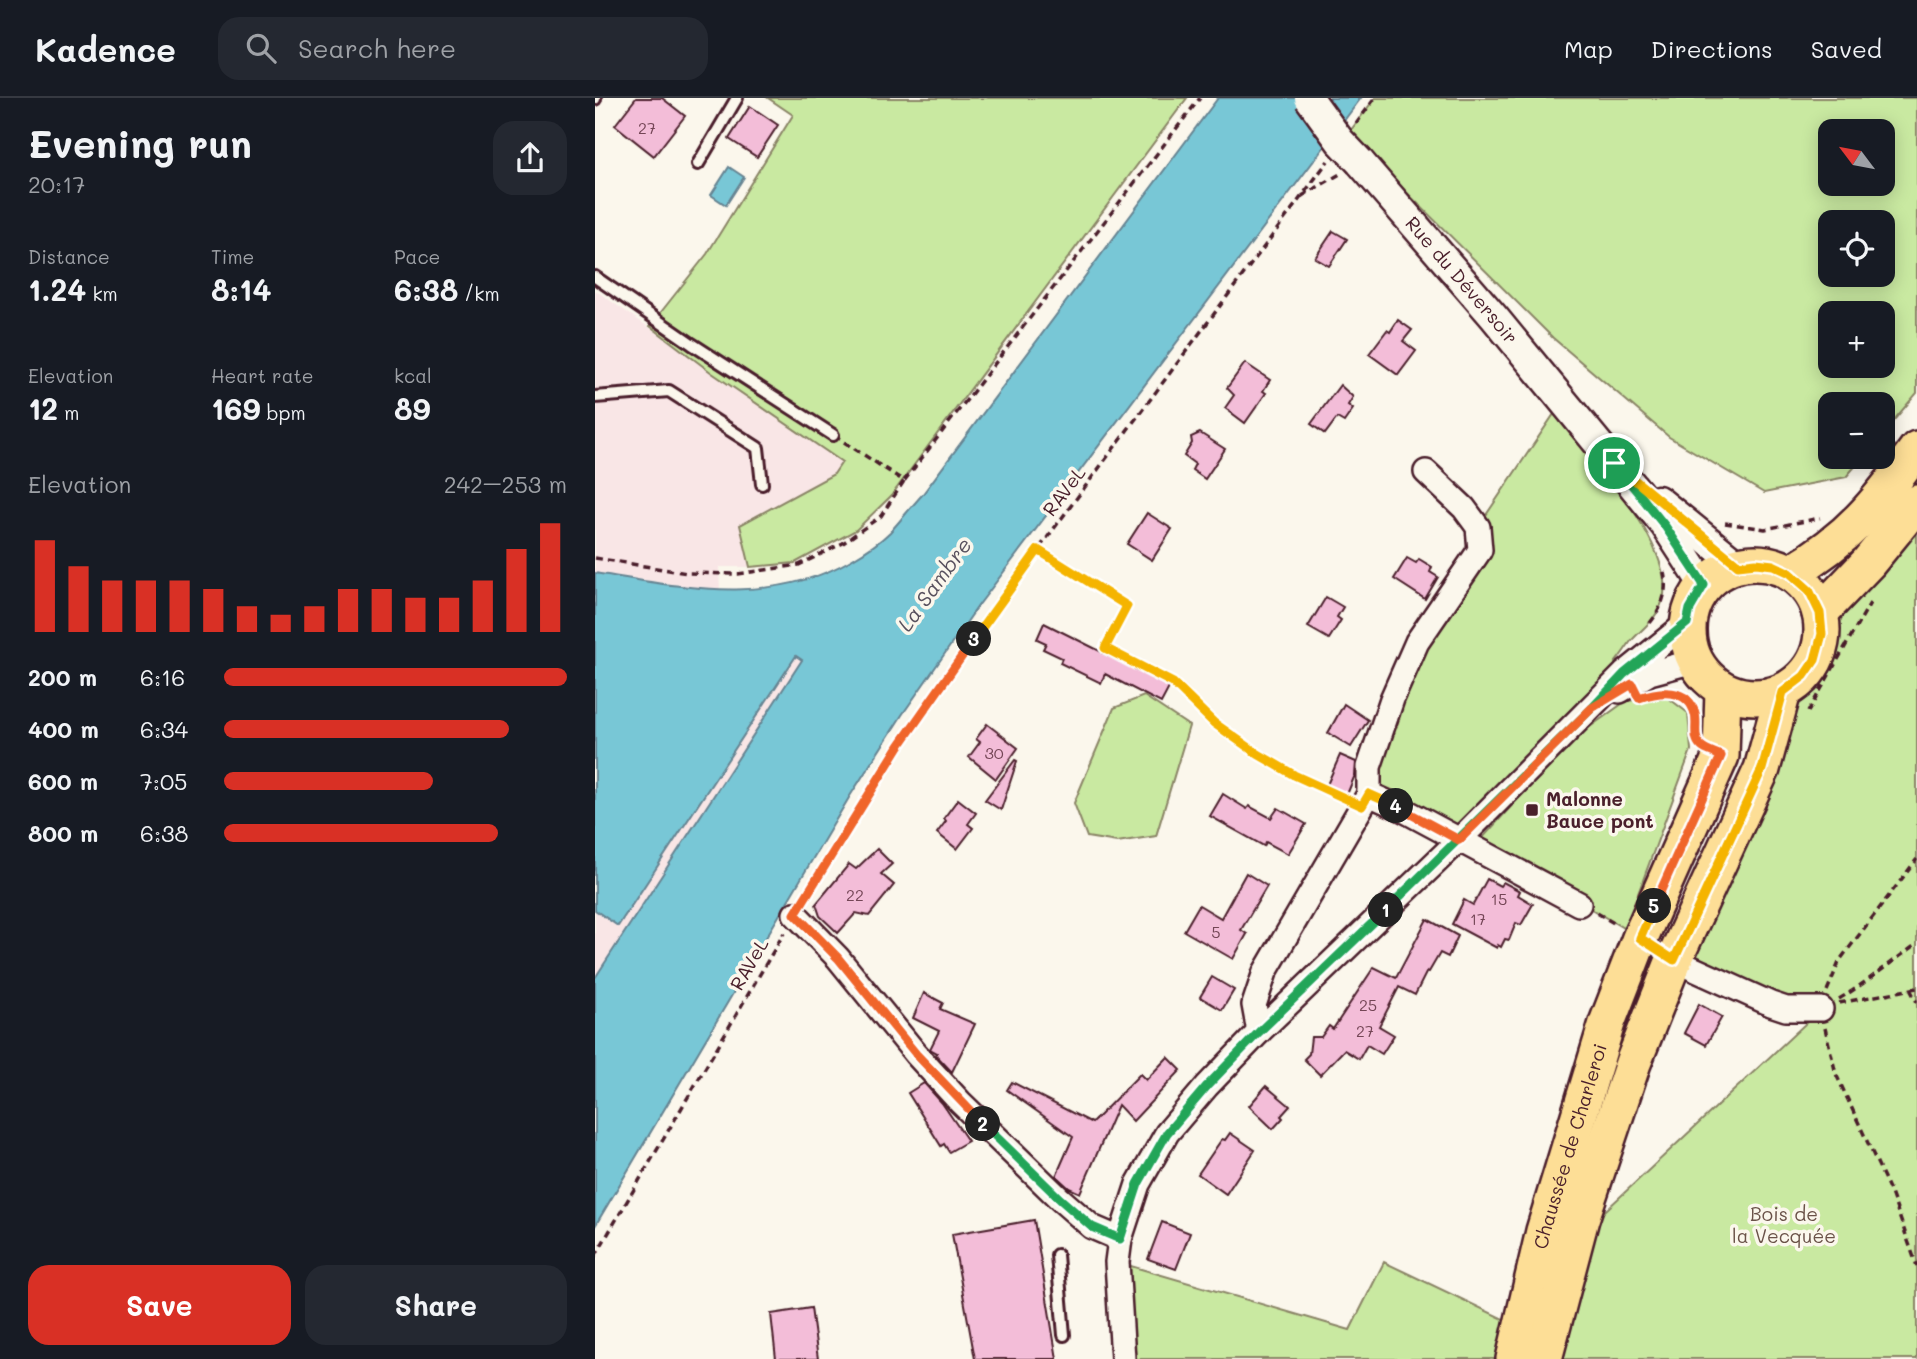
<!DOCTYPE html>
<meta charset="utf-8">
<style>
body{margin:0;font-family:Mali,sans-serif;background:#242831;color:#f1f3f6;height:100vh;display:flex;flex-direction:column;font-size:26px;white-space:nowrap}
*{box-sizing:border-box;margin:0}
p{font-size:23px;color:#9ea1a6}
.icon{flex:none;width:38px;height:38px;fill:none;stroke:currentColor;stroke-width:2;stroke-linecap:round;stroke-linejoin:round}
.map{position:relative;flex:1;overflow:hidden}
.panel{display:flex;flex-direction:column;background:#171b24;width:595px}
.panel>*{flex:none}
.needle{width:46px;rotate:302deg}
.tools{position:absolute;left:1223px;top:21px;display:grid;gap:14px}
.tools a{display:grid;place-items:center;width:77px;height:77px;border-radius:14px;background:#171b24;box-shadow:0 4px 18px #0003;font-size:35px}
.pin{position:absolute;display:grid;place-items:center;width:60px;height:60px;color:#fff;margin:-30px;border:4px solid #fff;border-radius:50%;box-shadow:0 2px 7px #0007}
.km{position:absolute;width:35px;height:35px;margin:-18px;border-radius:50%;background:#222;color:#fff;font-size:19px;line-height:35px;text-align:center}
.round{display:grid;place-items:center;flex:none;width:74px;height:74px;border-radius:21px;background:#242831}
.head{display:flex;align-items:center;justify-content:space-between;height:119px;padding:0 28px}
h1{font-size:38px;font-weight:700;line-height:52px}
.figures{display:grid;grid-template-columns:repeat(3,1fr);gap:10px;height:119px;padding:7px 28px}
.figures div{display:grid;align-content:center}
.figures b{font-size:30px;font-weight:700}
.figures small{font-size:19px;font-weight:400}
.figures p{font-size:19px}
.chart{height:196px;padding:14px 28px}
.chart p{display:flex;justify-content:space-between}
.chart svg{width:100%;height:126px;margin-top:7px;stroke:#d93025;stroke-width:6}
.cta{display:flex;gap:14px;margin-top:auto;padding:14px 28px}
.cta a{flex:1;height:80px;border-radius:21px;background:#d93025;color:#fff;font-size:28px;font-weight:700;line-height:80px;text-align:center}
.cta a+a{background:#242831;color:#f1f3f6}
ul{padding:0 28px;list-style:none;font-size:23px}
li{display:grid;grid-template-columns:112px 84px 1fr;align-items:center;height:52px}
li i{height:18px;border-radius:9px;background:#d93025}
header{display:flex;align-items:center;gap:42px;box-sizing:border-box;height:98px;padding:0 35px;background:#171b24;border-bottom:2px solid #363941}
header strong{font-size:33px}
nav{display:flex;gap:38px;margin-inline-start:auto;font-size:24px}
.search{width:490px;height:63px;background:#242831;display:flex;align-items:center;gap:18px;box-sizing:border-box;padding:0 24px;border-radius:21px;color:#9ea1a6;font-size:26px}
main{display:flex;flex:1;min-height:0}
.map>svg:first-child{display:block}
.built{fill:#f9e6e6}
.green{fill:#c9e9a1;stroke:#8a8466;stroke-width:2;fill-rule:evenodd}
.water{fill:#78c7d6;stroke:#668492;stroke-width:2}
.building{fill:#f3bdd8;stroke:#4a1f2b;stroke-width:2}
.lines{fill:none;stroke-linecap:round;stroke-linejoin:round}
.service-casing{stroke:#4a1f2b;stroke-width:16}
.minor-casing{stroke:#4a1f2b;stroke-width:28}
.tertiary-casing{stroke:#4a1f2b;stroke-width:33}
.primary-casing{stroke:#4a1f2b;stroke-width:40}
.path{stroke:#4a1f2b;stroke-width:3.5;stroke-dasharray:7 5;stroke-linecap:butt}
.service{stroke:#fbf7ec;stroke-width:10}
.minor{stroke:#fbf7ec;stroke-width:23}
.tertiary{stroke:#fbf7ec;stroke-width:28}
.primary{stroke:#fdde96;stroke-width:35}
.tertiary-bridge-casing{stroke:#4a1f2b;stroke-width:33;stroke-linecap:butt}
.tertiary-bridge{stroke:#fbf7ec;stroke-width:28}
.split-1-casing{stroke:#fff;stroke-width:14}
.split-2-casing{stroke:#fff;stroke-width:14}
.split-3-casing{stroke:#fff;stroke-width:14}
.split-4-casing{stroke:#fff;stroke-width:14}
.split-5-casing{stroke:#fff;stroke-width:14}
.split-6-casing{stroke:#fff;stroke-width:14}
.split-1{stroke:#22a559;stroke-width:9}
.split-2{stroke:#22a559;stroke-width:9}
.split-3{stroke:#f0652b;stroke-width:9}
.split-4{stroke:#f5b400;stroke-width:9}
.split-5{stroke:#f0652b;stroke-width:9}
.split-6{stroke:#f5b400;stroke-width:9}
.poi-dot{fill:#4a1f2b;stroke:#fbf7ec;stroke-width:2.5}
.labels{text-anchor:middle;stroke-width:7;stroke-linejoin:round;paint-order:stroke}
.number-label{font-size:16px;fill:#744656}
.street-label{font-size:19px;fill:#4a1f2b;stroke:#fbf7ec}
.poi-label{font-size:19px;font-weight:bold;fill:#4a1f2b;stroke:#fbf7ec;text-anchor:start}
.park-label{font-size:19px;fill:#6a5248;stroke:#fbf7ec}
.water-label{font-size:21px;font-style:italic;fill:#58515e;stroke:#fbf7ec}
</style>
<header>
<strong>Kadence</strong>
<div class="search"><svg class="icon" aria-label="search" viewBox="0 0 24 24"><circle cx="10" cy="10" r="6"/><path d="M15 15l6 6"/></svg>Search here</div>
<nav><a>Map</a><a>Directions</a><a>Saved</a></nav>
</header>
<main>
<section class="panel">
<div class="head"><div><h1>Evening run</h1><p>20:17</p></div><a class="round"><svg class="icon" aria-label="share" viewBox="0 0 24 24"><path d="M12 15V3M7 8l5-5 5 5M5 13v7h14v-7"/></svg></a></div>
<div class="figures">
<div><p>Distance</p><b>1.24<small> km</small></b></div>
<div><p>Time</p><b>8:14</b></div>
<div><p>Pace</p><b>6:38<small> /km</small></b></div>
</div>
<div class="figures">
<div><p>Elevation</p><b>12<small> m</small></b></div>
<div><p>Heart rate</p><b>169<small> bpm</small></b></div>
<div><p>kcal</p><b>89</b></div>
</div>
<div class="chart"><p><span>Elevation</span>242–253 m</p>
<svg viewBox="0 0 160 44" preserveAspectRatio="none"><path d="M5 44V12M15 44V21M25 44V26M35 44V26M45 44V26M55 44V29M65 44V35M75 44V38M85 44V35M95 44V29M105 44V29M115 44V32M125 44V32M135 44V26M145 44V15M155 44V6"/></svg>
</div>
<ul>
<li><b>200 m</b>6:16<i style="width:100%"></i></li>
<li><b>400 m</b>6:34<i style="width:83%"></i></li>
<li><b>600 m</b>7:05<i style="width:61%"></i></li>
<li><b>800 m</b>6:38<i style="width:80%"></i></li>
</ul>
<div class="cta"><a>Save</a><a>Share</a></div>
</section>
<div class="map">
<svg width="1322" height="1261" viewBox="0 0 1322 1261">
<rect width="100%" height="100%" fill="#fbf7ec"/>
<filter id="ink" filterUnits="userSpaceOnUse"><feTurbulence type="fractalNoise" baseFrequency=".0143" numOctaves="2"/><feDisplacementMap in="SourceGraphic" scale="14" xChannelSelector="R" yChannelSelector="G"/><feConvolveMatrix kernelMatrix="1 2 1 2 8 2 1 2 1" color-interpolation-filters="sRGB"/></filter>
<g filter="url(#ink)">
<g class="built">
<polygon points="0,192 248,364 239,376 145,427 155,469 124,469 125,493 0,475"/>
<polygon points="202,558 208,562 0,880 0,812 23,827"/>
</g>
<g class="green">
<polygon points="173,0 592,0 296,398 261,432 200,465 155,469 145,427 239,376 247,364 117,275 55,228 112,156 198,17"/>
<path d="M780,0H1322V295L1288,335V306H1236V359H1268L1251,379L1169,395L1074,339L958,240L753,36ZM1236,33H1288V86H1236ZM1236,124H1288V177H1236ZM1236,215H1288V268H1236Z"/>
<path d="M961,313C992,351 1082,450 1068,501C1063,520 1049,529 1036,543C1031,550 1026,558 1020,565L1029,576L864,742L774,696L797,601L868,478L883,429Z"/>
<path d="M1322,404V1261H964L997,1125L1225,912L1079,862L1188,594C1219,571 1229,554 1225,515Z"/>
<polygon points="549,598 594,628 561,738 522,744 492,739 479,705 519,610"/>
<polygon points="1072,599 1093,615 1096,652 1030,831 884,744 974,644 1031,603"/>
<polygon points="522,1164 755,1232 789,1164 919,1226 914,1261 529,1261"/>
</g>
<g class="water">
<path d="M623,0H766L383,508L307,617L255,698L0,1128V880L207,562L201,558L23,828L0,812V475C87,489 176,509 256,462C270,454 284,445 295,434C306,422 316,409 327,397Z"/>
<polygon points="134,69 149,79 131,107 116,97"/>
</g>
<g class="building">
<polygon points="41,0 67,0 90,18 59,58 20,27"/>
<polygon points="155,8 183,27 162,59 134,41"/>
<polygon points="738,133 752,141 734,168 720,160"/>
<polygon points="803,222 817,232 808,243 821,253 803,277 774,256 792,232 795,234"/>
<polygon points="650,265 675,282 668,293 671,295 650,325 630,310 639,297 632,290"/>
<polygon points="745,287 758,299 753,307 758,311 749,324 742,320 730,336 716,326"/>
<polygon points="605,335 630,351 610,381 597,372 600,366 589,358 597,345 596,339"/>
<polygon points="552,415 577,431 557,462 532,446"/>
<polygon points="812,460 821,465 824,461 837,469 835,474 843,479 830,501 799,481"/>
<polygon points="731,499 748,509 742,519 746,522 734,541 713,529"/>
<polygon points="449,525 575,588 566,605 510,576 506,585 465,565 467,560 448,551 451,545 442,541"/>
<polygon points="749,606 773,622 756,649 733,635"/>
<polygon points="392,626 423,650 401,681 374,659 385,644 381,641"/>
<polygon points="745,657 761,664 760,677 751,699 731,689"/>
<polygon points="420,662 422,663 406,712 390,702"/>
<polygon points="628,696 652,711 654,708 676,720 683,710 711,726 693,756 671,744 669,748 615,718"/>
<polygon points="363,701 381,715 373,726 378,730 362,751 342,735 351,723 349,720"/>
<polygon points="282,751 297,766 286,776 299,787 274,818 261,815 243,835 225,818 221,806 254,766 261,771"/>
<polygon points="651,775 672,788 646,832 652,836 638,861 589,833 604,807 626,820"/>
<polygon points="892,781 905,788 908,784 925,793 923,797 938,806 926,827 921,825 914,842 910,841 906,849 903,847 902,850 857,826 869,802 878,807"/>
<polygon points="832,821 863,838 853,859 845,855 834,874 832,873 820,897 804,889 784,928 799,937 787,956 772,947 764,961 749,952 725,977 709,961 714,956 716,939 726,939 734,928 738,931 779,869 801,880"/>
<polygon points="617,879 639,892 627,912 605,899"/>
<polygon points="329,895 348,905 345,911 380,926 357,974 341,957 342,955 335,951 344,933 318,920"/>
<polygon points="1104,906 1127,919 1111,947 1089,935"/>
<polygon points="573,959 586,972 538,1023 523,1007 485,1095 474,1090 461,1078 478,1039 412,992 417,984 497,1025 545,976 551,982"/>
<polygon points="329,985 347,1005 373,1043 354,1054 349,1046 346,1048 313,995"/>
<polygon points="671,988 695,1008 686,1018 688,1020 678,1031 654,1008"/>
<polygon points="635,1035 660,1052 631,1096 603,1076 627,1041 630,1042"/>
<polygon points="439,1122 462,1261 380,1261 357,1136"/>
<polygon points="567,1124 595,1135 581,1171 553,1161"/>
<polygon points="216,1210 223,1261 181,1261 176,1216"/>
</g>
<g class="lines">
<g class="service-casing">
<g id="service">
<polyline points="0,1 0,0"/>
<polyline points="103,66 142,0"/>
<polyline points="0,179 97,246 238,337"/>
<polyline points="0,299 74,293 163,350 167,386"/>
<polyline points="462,1157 469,1237"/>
</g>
</g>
<g class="minor-casing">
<g id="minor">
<polyline points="831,374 869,410 883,429 885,452 822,544 797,601 774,669 774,696 805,710 984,806"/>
<polyline points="1025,593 1055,575 1099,563"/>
<polyline points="200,816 243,860 321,956 365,1004 465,1101 497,1129 525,1141"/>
<polyline points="1079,862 1176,906 1191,911 1226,911"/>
<polyline points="664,934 659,907 670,874 774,696"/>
<polyline points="528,1261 522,1164 525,1141 543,1086 572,1035 612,988 664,934 864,742 1029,576 1092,525"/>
</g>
</g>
<g class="tertiary-casing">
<g id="tertiary">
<path id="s1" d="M765,64L899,219L1070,427L1109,487"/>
<polyline points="1063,402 1143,467"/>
</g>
</g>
<g class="primary-casing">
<g id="primary">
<circle cx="1160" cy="532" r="67"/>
<path d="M1195,475C1255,440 1282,406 1322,351"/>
<polyline points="1225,515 1273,465 1322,405"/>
<path id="s2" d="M919,1261L949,1133L1012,925L1045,840L1126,658L1128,592"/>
<polyline points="949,1261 986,1121 1038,965 1079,862 1167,671 1188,594"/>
</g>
</g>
<g class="path">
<polyline points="761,26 780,0"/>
<polyline points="707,98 745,76"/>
<polyline points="249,344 309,383 605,0"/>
<polyline points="1130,425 1170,431 1225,420"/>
<polyline points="443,452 532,508 510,549 578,585 619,625 663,656 749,701"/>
<polyline points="0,460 92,475 143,476 204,467 248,445 286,418 309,383"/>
<path d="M1055,525C1068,509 1074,490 1068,471"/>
<path d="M1071,593C1085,596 1093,600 1099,614"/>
<polyline points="1213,614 1275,505"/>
<polyline points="210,798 304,648 396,515 733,63"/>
<polyline points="1002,815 1022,827"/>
<polyline points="1315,891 1322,904"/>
<polyline points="1232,893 1245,862 1322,761"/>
<path d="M1244,901C1271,885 1296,864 1322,846"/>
<polyline points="1244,905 1322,890"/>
<polyline points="1230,930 1241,976 1296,1095 1322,1168"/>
<polyline points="0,1158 189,835"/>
</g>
<use href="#service" class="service"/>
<use href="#minor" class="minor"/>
<use href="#tertiary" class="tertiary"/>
<use href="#primary" class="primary"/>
<g class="tertiary-bridge-casing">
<polyline id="tertiary-bridge" points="714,0 745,43 765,64"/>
</g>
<use href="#tertiary-bridge" class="tertiary-bridge"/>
</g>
</g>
<g class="lines" filter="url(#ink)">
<g class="split-1-casing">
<polyline id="split-1" points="791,812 997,610 1029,576 1092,525 1095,511 1109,487 1070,428 1019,365"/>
</g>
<g class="split-2-casing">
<polyline id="split-2" points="388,1026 465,1101 497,1129 525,1141 543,1086 572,1035 612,988 664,934 791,812"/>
</g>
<g class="split-3-casing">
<polyline id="split-3" points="379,541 304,648 200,816 243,860 321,956 388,1026"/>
</g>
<g class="split-4-casing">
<polyline id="split-4" points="379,541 443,452 532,508 510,550 578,585 619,625 663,656 699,677 767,708 774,696 801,708"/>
</g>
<g class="split-5-casing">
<path id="split-5" d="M801,708L864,742L997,610L1037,586L1044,600C1065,593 1093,589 1100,616C1103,626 1097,640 1106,648C1111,653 1121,655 1126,658L1059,808"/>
</g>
<g class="split-6-casing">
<polyline id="split-6" points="1019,365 1143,467 1161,465 1178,467 1195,475 1214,492 1225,515 1227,536 1220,562 1209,578 1188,594 1167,671 1079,862 1045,840 1059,808"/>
</g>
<use href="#split-1" class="split-1"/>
<use href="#split-2" class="split-2"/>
<use href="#split-3" class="split-3"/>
<use href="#split-4" class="split-4"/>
<use href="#split-5" class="split-5"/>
<use href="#split-6" class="split-6"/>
</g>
<rect class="poi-dot" x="930" y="705" width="14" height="14" rx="3.5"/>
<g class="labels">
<g class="number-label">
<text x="52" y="36">27</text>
<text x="399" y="661">30</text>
<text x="260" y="803">22</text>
<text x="904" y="807">15</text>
<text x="883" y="827">17</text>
<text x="621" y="840">5</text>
<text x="773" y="913">25</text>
<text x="770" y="939">27</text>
</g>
<g class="street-label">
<text dy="7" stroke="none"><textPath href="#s1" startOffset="156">Rue du Déversoir</textPath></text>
<text transform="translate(469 393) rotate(-53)" y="7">RAVeL</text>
<text transform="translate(154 866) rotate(-60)" y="7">RAVeL</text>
<text dy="7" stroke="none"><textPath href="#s2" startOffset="220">Chaussée de Charleroi</textPath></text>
</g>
<g class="poi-label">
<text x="951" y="708">Malonne<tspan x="951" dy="22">Bauce pont</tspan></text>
</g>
<g class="park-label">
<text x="1189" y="1123">Bois de<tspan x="1189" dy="22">la Vecquée</tspan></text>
</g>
<g class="water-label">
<text transform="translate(340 487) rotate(-54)" y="7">La Sambre</text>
</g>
</g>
</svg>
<div class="tools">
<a><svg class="needle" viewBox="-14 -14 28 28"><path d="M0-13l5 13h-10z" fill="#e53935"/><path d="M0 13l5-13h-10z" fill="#9ea1a6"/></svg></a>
<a><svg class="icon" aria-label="locate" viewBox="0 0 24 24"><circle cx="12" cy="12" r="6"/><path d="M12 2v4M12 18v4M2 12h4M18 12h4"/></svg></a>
<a>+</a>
<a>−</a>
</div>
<div class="pin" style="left:1019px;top:365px;background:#1e9e55"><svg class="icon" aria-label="arrive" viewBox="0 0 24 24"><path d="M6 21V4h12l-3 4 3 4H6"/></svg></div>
<b class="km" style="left:791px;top:812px">1</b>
<b class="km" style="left:388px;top:1026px">2</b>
<b class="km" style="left:379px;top:541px">3</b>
<b class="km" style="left:801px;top:708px">4</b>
<b class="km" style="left:1059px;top:808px">5</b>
</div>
</main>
